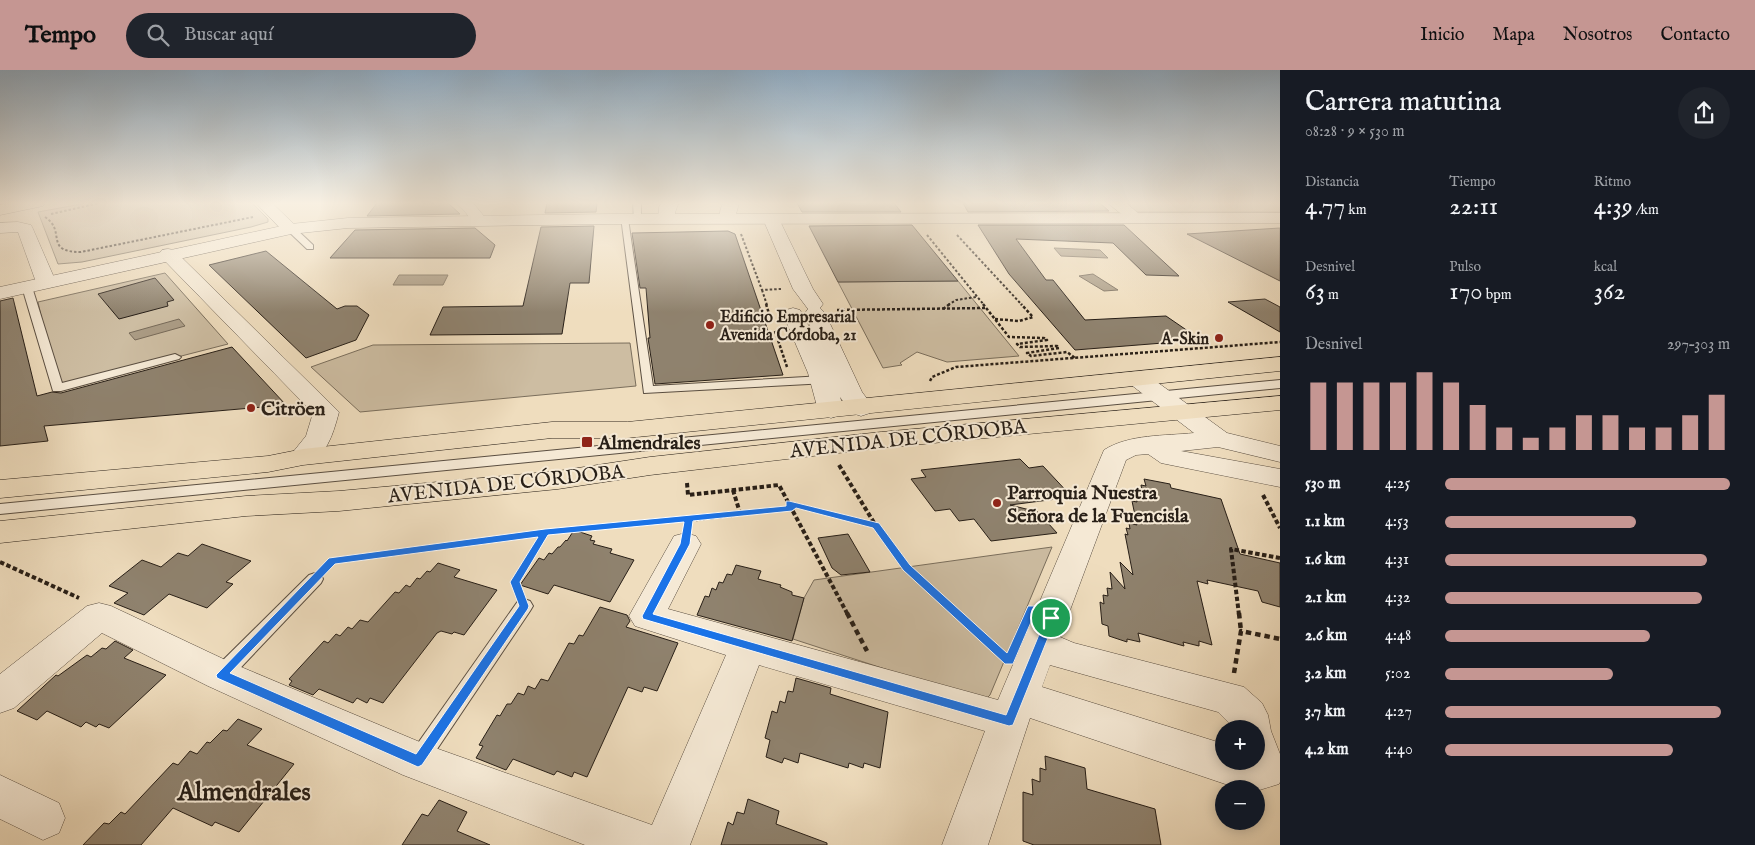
<!DOCTYPE html>
<html lang="es">
<meta charset="utf-8">
<style>
body{margin:0;font-family:"IM FELL English",serif;background:#20242c;color:#f1f3f6;height:100vh;display:flex;flex-direction:column;font-size:19px;white-space:nowrap}
*{box-sizing:border-box;margin:0}
p{font-size:16px;color:#9ea1a6}
.icon{flex:none;width:28px;height:28px;fill:none;stroke:currentColor;stroke-width:2;stroke-linecap:round;stroke-linejoin:round}
.map{position:relative;flex:1;overflow:hidden}
.sheet{display:flex;flex-direction:column;background:#171b24;width:475px}
.sheet>*{flex:none}
.controls{position:absolute;left:1215px;top:650px;display:grid;gap:10px}
.controls a{display:grid;place-items:center;width:50px;height:50px;border-radius:50%;background:#171b24;box-shadow:0 2px 12px #0003;font-size:25px}
.pin{position:absolute;display:grid;place-items:center;width:42px;height:42px;color:#fff;margin:-21px;border:2px solid #fff;border-radius:50%;box-shadow:0 1px 5px #0007}
.round{display:grid;place-items:center;flex:none;width:52px;height:52px;border-radius:26px;background:#20242c}
.summary{display:flex;align-items:center;justify-content:space-between;height:85px;padding:0 25px}
h1{font-size:28px;font-weight:600;line-height:38px}
.stats{display:grid;grid-template-columns:repeat(3,1fr);gap:8px;height:85px;padding:5px 25px}
.stats div{display:grid;align-content:center}
.stats b{font-size:25px;font-weight:600}
.stats small{font-size:14px;font-weight:400}
.stats p{font-size:14px}
.chart{height:140px;padding:10px 25px}
.chart p{display:flex;justify-content:space-between}
.chart svg{width:100%;height:90px;margin-top:5px;stroke:#c59692;stroke-width:6}
ul{padding:0 25px;list-style:none;font-size:16px}
li{display:grid;grid-template-columns:80px 60px 1fr;align-items:center;height:38px}
li i{height:12px;border-radius:6px;background:#c59692}
header{display:flex;align-items:center;gap:30px;box-sizing:border-box;height:70px;padding:0 25px;background:#c59692;color:#111}
header strong{font-size:24px}
nav{display:flex;gap:28px;margin-inline-start:auto;font-size:18px}
.search{width:350px;height:45px;background:#20242c;display:flex;align-items:center;gap:12px;box-sizing:border-box;padding:0 18px;border-radius:28px;color:#9ea1a6;font-size:19px}
main{display:flex;flex:1;min-height:0}
.map>svg:first-child{display:block}
.green{fill:#cdbda2;stroke:#7a6e5c}
.water{fill:#ab9c85;stroke:#776a59}
.building{fill:#8f826e;stroke:#281f17}
.lines{fill:none;stroke-linecap:round;stroke-linejoin:round}
.service-casing{stroke:#5a4e41;stroke-width:2}
.minor-casing{stroke:#5a4e41;stroke-width:1}
.tertiary-casing{stroke:#5a4e41;stroke-width:1}
.primary-casing{stroke:#281f17;stroke-width:1}
.motorway-casing{stroke:#281f17;stroke-width:1}
.path-far3{stroke:#281f17;stroke-width:2;stroke-dasharray:2.5 2;stroke-linecap:butt}
.path-far2{stroke:#281f17;stroke-width:2.5;stroke-dasharray:3 2;stroke-linecap:butt}
.path-far1{stroke:#281f17;stroke-width:4;stroke-dasharray:4.5 2.5;stroke-linecap:butt}
.path{stroke:#281f17;stroke-width:4.5;stroke-dasharray:5.5 4;stroke-linecap:butt}
.service{fill:#f5e9d5;fill-rule:evenodd}
.minor{fill:#f5e9d5;fill-rule:evenodd}
.tertiary{fill:#f5e9d5;fill-rule:evenodd}
.primary{fill:#efddbe;fill-rule:evenodd}
.motorway{fill:#efddbe;fill-rule:evenodd}
.route{fill:#1a73e8;stroke:#fff;fill-rule:evenodd}
.poi-dot{fill:#8f2418;stroke:#f5e9d5;stroke-width:2}
.labels{text-anchor:middle;stroke-width:4;stroke-linejoin:round;paint-order:stroke}
.far-poi-label{font-size:16px;font-weight:bold;fill:#281f17;stroke:#f5e9d5;text-anchor:start}
.poi-label{font-size:20px;font-weight:bold;fill:#281f17;stroke:#f5e9d5;text-anchor:start}
.street-label{font-size:20px;fill:#281f17;stroke:#f5e9d5}
.near-quarter-label{font-size:26px;font-weight:bold;fill:#281f17;stroke:#f5e9d5}
</style>
<header>
<strong>Tempo</strong>
<div class="search"><svg class="icon" aria-label="search" viewBox="0 0 24 24"><circle cx="10" cy="10" r="6"/><path d="M15 15l6 6"/></svg>Buscar aquí</div>
<nav><a>Inicio</a><a>Mapa</a><a>Nosotros</a><a>Contacto</a></nav>
</header>
<main>
<div class="map">
<svg width="1280" height="775" viewBox="0 0 1280 775">
<rect width="100%" height="100%" fill="#efddbe"/>
<filter id="stains"><feTurbulence type="fractalNoise" baseFrequency=".004" numOctaves="4"/><feColorMatrix values="0 0 0 0 .2 0 0 0 0 .09 0 0 0 0 .02 0 0 0 .5 -.17"/></filter>
<radialGradient id="worn" r=".72"><stop offset=".6" stop-color="#630" stop-opacity="0"/><stop offset="1" stop-color="#630" stop-opacity=".3"/></radialGradient>
<g class="green">
<polygon points="87,133 252,133 268,149 268,152 251,157 82,192 58,194 38,142"/>
<polygon points="1121,133 1280,133 1280,142 1133,142"/>
<polygon points="165,203 228,274 57,318 38,232"/>
<polygon points="958,211 1019,286 947,292 917,282 900,293 902,295 883,298 838,212"/>
<polygon points="630,273 636,316 360,342 311,297 373,275"/>
<polygon points="1052,477 990,625 986,629 977,629 793,569 804,528 814,510"/>
</g>
<g class="water">
<polygon points="1054,178 1100,180 1108,188 1061,186"/>
<polygon points="1093,204 1118,220 1104,221 1079,206"/>
<polygon points="399,205 448,205 443,215 393,215"/>
<polygon points="179,249 185,256 135,270 129,263"/>
</g>
<g class="building">
<polygon points="377,133 448,133 460,144 367,146"/>
<polygon points="547,133 597,133 596,142 545,143"/>
<polygon points="797,133 894,133 901,142 802,142"/>
<polygon points="963,133 1100,133 1109,141 968,142"/>
<polygon points="912,155 958,211 838,212 809,156"/>
<polygon points="978,155 1124,155 1179,206 1146,205 1113,173 1016,169 1046,210 1053,210 1085,250 1166,246 1201,270 1075,280 1009,204"/>
<polygon points="594,156 589,213 570,213 562,264 430,265 443,237 523,236 541,157"/>
<polygon points="475,158 495,175 490,188 330,188 355,160"/>
<polygon points="1280,158 1280,211 1187,164"/>
<polygon points="728,161 735,164 783,305 655,314 648,268 650,268 646,218 640,218 632,163"/>
<polygon points="266,181 337,239 345,236 357,236 369,245 356,270 306,288 209,195"/>
<polygon points="155,208 174,230 167,232 168,236 119,249 98,224"/>
<polygon points="13,228 37,326 52,322 61,323 232,277 286,335 44,356 48,371 0,376 0,231"/>
<polygon points="1265,229 1280,237 1280,262 1228,232"/>
<polygon points="1020,389 1029,398 1043,396 1072,427 1010,435 1038,442 1057,463 991,471 974,449 959,451 950,439 935,441 911,409 926,407 921,400"/>
<polygon points="1144,409 1170,414 1171,418 1221,429 1240,484 1280,493 1280,537 1262,532 1258,521 1207,510 1208,514 1197,511 1212,575 1199,571 1199,576 1183,572 1184,576 1138,563 1140,572 1127,569 1127,572 1109,566 1108,556 1102,554 1100,532 1104,534 1103,525 1108,526 1107,518 1112,519 1110,502 1125,519 1120,492 1133,505 1125,464 1128,465 1126,458 1130,459 1129,453 1137,455 1132,431 1137,432 1136,425 1141,427 1140,420 1142,421 1141,415 1146,416"/>
<polygon points="574,460 592,466 590,470 595,471 593,474 612,479 610,483 634,490 610,532 554,515 548,524 520,515 539,488 544,490 549,483 552,484 558,477 560,477 566,470 567,471"/>
<polygon points="848,464 870,502 841,505 832,498 818,468"/>
<polygon points="202,474 251,491 226,512 233,514 207,538 169,524 144,545 114,533 128,523 109,516 142,490 161,497 178,483 188,486"/>
<polygon points="438,493 460,500 454,507 497,520 464,565 454,562 452,564 441,561 437,563 383,633 370,628 367,633 357,628 353,633 319,619 313,625 289,615 292,611 289,609 324,571 328,573 336,564 340,566 348,557 352,559 360,550 368,552 395,522 399,523 406,515 410,517 417,508 420,509 427,501 430,502"/>
<polygon points="736,495 761,501 758,509 781,515 780,517 792,522 792,525 804,528 792,571 697,545 705,526 709,527 712,518 716,520 719,512 723,513 727,504 732,505"/>
<polygon points="600,537 627,545 630,551 626,557 678,573 657,621 644,617 642,622 628,617 587,707 574,702 572,707 557,701 554,705 513,689 506,700 476,688 483,676 479,675 497,645 500,646 507,634 511,634 518,623 524,625 528,616 535,619 541,609 548,611 569,573 574,574 579,565 583,566"/>
<polygon points="115,571 133,580 124,588 166,605 109,658 99,654 96,657 86,652 81,657 47,641 37,650 17,641 56,605 58,606 87,585 91,587 102,578 106,579"/>
<polygon points="796,608 831,618 830,624 888,642 880,698 864,693 863,698 849,693 848,698 800,683 798,693 784,688 782,693 766,687 770,670 765,668 772,641 777,643 780,631 785,633 788,621 793,622"/>
<polygon points="238,649 262,659 247,675 294,694 239,762 215,752 212,756 173,738 141,775 83,775 104,753 109,754 121,742 125,744 173,693 178,695 190,681 197,684 207,672 210,673 223,660 227,661"/>
<polygon points="1045,686 1085,698 1087,719 1155,739 1161,775 1034,775 1023,771 1023,722 1033,725 1032,709 1040,712 1040,698 1046,700"/>
<polygon points="748,729 779,741 776,754 827,773 827,775 721,775 728,752 733,755 737,742 744,744"/>
<polygon points="439,730 467,742 457,761 490,775 402,775 422,744 428,746"/>
</g>
<g class="lines">
<g class="service-casing">
<g id="service">
<polygon points="633,133 641,133 641,151 634,149"/>
<polygon points="621,147 628,149 653,316 823,306 829,310 827,313 644,323"/>
<polygon points="288,157 294,157 313,175 313,179 307,179 288,161"/>
<polygon points="27,214 32,217 62,313 175,284 181,287 179,289 61,321 53,321 22,217"/>
<polygon points="1280,310 1280,318 0,444 0,434"/>
<polygon points="315,503 321,505 323,509 321,513 228,611 221,613 214,611 212,605 214,599 309,505"/>
<polygon points="524,529 530,531 533,536 530,541 425,697 418,700 411,697 408,690 411,683 518,531"/>
</g>
</g>
<g class="minor-casing">
<g id="minor">
<polygon points="256,133 272,133 299,159 297,163 285,163"/>
<polygon points="456,133 473,133 488,151 486,154 474,154 466,143"/>
<path d="M662,133H679C674,141 676,146 672,152H660L658,149L659,137Z"/>
<path d="M723,133H739L734,152H722C718,146 720,140 723,133Z"/>
<polygon points="1108,133 1126,133 1144,148 1142,151 1130,151"/>
<polygon points="771,144 777,146 779,149 813,219 823,234 820,238 825,243 862,322 874,338 870,343 861,346 852,343 840,327 844,340 840,345 831,348 822,345 818,340 808,303 783,244 786,240 793,238 800,240 814,266 805,243 808,239 793,219 763,149 765,146"/>
<polygon points="18,152 31,155 33,159 56,212 53,216 46,218 39,216 36,212 18,162 0,163 0,153"/>
<path d="M168,179L174,180L339,342C333,365 323,400 293,393L289,387L306,366L313,343L162,188L159,184L162,180Z"/>
<path d="M1138,302L1146,304L1227,363L1280,376V392L1218,377L1181,381L1280,399V417L1161,393L1148,384L1136,385L1126,390L1060,567L1074,573L1244,617L1262,633L1268,645L1271,661L1280,684V712L1279,714L1256,721V719H1240L1030,648L988,775H942L985,661L759,595L690,775H585L403,705L208,616L102,563L14,638L0,643V604L87,536L99,533L111,536L234,594L427,675L652,755L726,585L635,556L629,546L674,466L685,463L696,466L701,474L668,539L998,630L1104,380C1129,364 1165,366 1194,363L1130,314L1126,309L1130,304ZM1050,595L1218,642L1230,654L1232,659H1256V691H1224V674L1042,617Z"/>
<polygon points="0,705 59,733 65,748 59,763 43,770 0,749"/>
</g>
</g>
<g class="tertiary-casing">
<polygon id="tertiary" points="1280,143 1280,153 610,154 348,158 291,164 0,229 0,217 291,154 348,148 610,144"/>
</g>
<g class="primary-casing">
<g id="primary">
<polygon points="1280,287 1280,301 627,368 552,368 303,395 268,402 0,428 0,410 268,386 303,379 552,352 627,352"/>
<polygon points="1280,326 1280,340 881,378 650,405 558,419 339,441 246,446 0,473 0,451 246,426 339,421 558,401 650,387 881,362"/>
</g>
</g>
<g class="motorway-casing">
<polygon id="motorway" points="11,133 45,133 43,136 0,145 0,135"/>
</g>
<g class="path-far3">
<polyline points="51,144 99,133"/>
<path d="M45,147C67,161 43,182 81,182L253,147"/>
<polyline points="741,164 762,220 781,219"/>
<polyline points="927,165 984,235"/>
<polyline points="957,165 1022,235"/>
<polyline points="762,220 767,235"/>
<polyline points="948,235 956,230 976,227"/>
</g>
<g class="path-far2">
<polyline points="766,234 771,250"/>
<polyline points="983,234 1009,267 1044,268 1047,270 1017,274 1020,277 1057,276 1059,278 1027,283 1031,286 1067,282 1075,288"/>
<polyline points="943,239 950,234"/>
<polyline points="837,240 985,238"/>
<polyline points="995,249 1019,251 1033,247 1021,234"/>
<polyline points="775,261 787,297"/>
<polyline points="930,311 932,307 956,297 1280,272"/>
</g>
<g class="path-far1">
<polyline points="839,395 876,456 907,497 959,545"/>
<polyline points="687,413 688,425 779,415 848,545"/>
<polyline points="733,420 740,443"/>
<polyline points="1263,425 1280,458"/>
<polyline points="789,433 875,455"/>
<polyline points="689,450 792,438"/>
<polyline points="0,492 79,528"/>
<polyline points="327,496 332,490 545,463"/>
<polyline points="517,518 515,512 545,463 689,449"/>
<polyline points="1239,545 1231,479 1280,488"/>
</g>
<g class="path">
<polyline points="847,543 867,581"/>
<polyline points="957,543 1004,586"/>
<polyline points="1239,543 1241,561"/>
<polyline points="1234,603 1241,561 1280,569"/>
</g>
<use href="#service" class="service"/>
<use href="#minor" class="minor"/>
<use href="#tertiary" class="tertiary"/>
<use href="#primary" class="primary"/>
<use href="#motorway" class="motorway"/>
</g>
<linearGradient id="sky" x2="0" y2="1"><stop stop-color="#8faac0"/><stop offset="0.55" stop-color="#f8f0e2"/><stop offset="1" stop-color="#f8f0e2" stop-opacity="0"/></linearGradient>
<rect width="1280" height="242" fill="url(#sky)"/>
<path class="route" d="M786,431H789L879,453L910,495L1007,583L1028,536H1035L1055,545L1056,548L1013,655L1009,656L643,549L642,546L680,474L684,452L548,465L520,512L529,536L528,539L422,695L418,697L217,608L216,605L329,488L545,459L786,436ZM796,438L873,458L903,500L1005,594H1013L1034,545L1045,550L1006,645L653,544L690,474L693,451L792,441ZM538,467L510,512L519,536L416,684L230,603L335,494Z"/>
<g class="poi-dot">
<circle cx="710" cy="255" r="5"/>
<circle cx="1219" cy="268" r="5"/>
<circle cx="251" cy="338" r="5"/>
<rect x="581" y="366" width="12" height="12" rx="2.5"/>
<circle cx="997" cy="433" r="5"/>
</g>
<g class="labels">
<g class="far-poi-label">
<text x="720" y="252">Edificio Empresarial<tspan x="720" dy="18">Avenida Córdoba, 21</tspan></text>
<text x="1209" y="274" text-anchor="end">A-Skin</text>
</g>
<g class="poi-label">
<text x="261" y="345">Citröen</text>
<text x="598" y="379">Almendrales</text>
<text x="1007" y="429">Parroquia Nuestra<tspan x="1007" dy="23">Señora de la Fuencisla</tspan></text>
</g>
<g class="street-label">
<text transform="translate(908 368) rotate(-6)" y="7">AVENIDA DE CÓRDOBA</text>
<text transform="translate(506 413) rotate(-6)" y="7">AVENIDA DE CÓRDOBA</text>
</g>
<g class="near-quarter-label">
<text x="244" y="730">Almendrales</text>
</g>
</g>
<rect width="100%" height="100%" filter="url(#stains)"/>
<rect width="100%" height="100%" fill="url(#worn)"/>
</svg>
<div class="controls">
<a>+</a>
<a>−</a>
</div>
<div class="pin" style="left:1051px;top:548px;background:#1e9e55"><svg class="icon" aria-label="arrive" viewBox="0 0 24 24"><path d="M6 21V4h12l-3 4 3 4H6"/></svg></div>
</div>
<section class="sheet">
<div class="summary"><div><h1>Carrera matutina</h1><p>08:28 · 9 × 530 m</p></div><a class="round"><svg class="icon" aria-label="share" viewBox="0 0 24 24"><path d="M12 15V3M7 8l5-5 5 5M5 13v7h14v-7"/></svg></a></div>
<div class="stats">
<div><p>Distancia</p><b>4.77<small> km</small></b></div>
<div><p>Tiempo</p><b>22:11</b></div>
<div><p>Ritmo</p><b>4:39<small> /km</small></b></div>
</div>
<div class="stats">
<div><p>Desnivel</p><b>63<small> m</small></b></div>
<div><p>Pulso</p><b>170<small> bpm</small></b></div>
<div><p>kcal</p><b>362</b></div>
</div>
<div class="chart"><p><span>Desnivel</span>297–303 m</p>
<svg viewBox="0 0 160 44" preserveAspectRatio="none"><path d="M5 44V11M15 44V11M25 44V11M35 44V11M45 44V6M55 44V11M65 44V22M75 44V33M85 44V38M95 44V33M105 44V27M115 44V27M125 44V33M135 44V33M145 44V27M155 44V17"/></svg>
</div>
<ul>
<li><b>530 m</b>4:25<i style="width:100%"></i></li>
<li><b>1.1 km</b>4:53<i style="width:67%"></i></li>
<li><b>1.6 km</b>4:31<i style="width:92%"></i></li>
<li><b>2.1 km</b>4:32<i style="width:90%"></i></li>
<li><b>2.6 km</b>4:48<i style="width:72%"></i></li>
<li><b>3.2 km</b>5:02<i style="width:59%"></i></li>
<li><b>3.7 km</b>4:27<i style="width:97%"></i></li>
<li><b>4.2 km</b>4:40<i style="width:80%"></i></li>
</ul>
</section>
</main>
